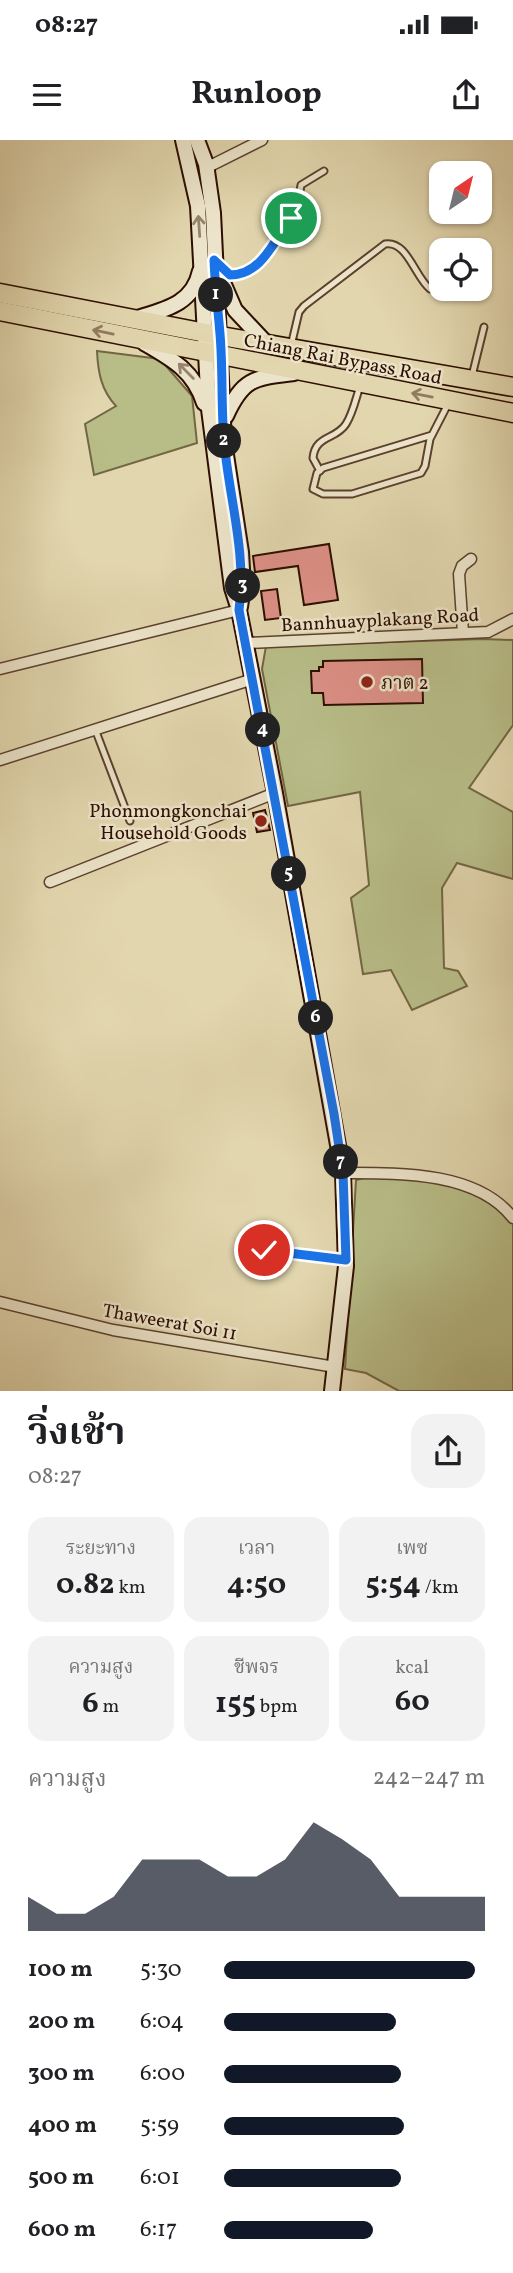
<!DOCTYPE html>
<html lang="th">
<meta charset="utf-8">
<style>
body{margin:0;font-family:Vollkorn,"Noto Serif Thai",serif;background:#f2f2f2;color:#202124;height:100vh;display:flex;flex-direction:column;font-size:26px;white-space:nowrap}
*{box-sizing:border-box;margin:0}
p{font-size:23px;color:#757577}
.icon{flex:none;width:38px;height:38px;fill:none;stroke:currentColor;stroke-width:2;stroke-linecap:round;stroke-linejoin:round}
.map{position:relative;height:1251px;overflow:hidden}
.sheet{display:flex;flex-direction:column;background:#fff;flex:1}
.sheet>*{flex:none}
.needle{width:46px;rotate:35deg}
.fabs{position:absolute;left:429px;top:21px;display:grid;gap:14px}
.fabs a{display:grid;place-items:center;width:63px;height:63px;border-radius:14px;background:#fff;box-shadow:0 2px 5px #0004;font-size:35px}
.pin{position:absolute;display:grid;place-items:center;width:60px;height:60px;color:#fff;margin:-30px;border:4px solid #fff;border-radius:50%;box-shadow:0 2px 7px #0007}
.km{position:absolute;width:35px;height:35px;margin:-18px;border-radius:50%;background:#222;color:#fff;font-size:19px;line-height:35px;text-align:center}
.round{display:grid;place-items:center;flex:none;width:74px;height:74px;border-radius:21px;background:#f2f2f2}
.head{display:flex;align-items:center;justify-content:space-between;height:119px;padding:0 28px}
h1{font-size:38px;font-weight:700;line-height:52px}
.metrics{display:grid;grid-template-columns:repeat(3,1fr);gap:10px;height:119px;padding:7px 28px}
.metrics div{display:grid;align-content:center;border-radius:18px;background:#f2f2f2;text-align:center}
.metrics b{font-size:30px;font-weight:700}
.metrics small{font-size:19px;font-weight:400}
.metrics p{font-size:19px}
.chart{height:196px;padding:14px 28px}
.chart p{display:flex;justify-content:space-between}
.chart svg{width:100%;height:126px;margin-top:7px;fill:#111827;opacity:.7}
ul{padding:0 28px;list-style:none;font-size:23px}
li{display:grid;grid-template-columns:112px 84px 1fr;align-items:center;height:52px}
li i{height:18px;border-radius:9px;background:#111827}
.status{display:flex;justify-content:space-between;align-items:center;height:49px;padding:0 35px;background:#fff;direction:ltr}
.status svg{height:19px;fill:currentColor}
header{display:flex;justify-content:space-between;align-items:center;height:91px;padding:0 28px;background:#fff;font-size:32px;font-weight:700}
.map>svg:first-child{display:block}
.green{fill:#b8bd88;stroke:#736644;stroke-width:2}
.building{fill:#dc9086;stroke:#2e0e00;stroke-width:2}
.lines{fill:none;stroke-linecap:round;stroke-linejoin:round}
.lane-casing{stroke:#5b402c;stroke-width:9}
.street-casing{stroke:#5b402c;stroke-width:13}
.secondary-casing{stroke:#2e0e00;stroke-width:18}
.highway-casing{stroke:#2e0e00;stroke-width:21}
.lane{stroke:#ece4ca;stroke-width:5}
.street{stroke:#ece4ca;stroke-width:10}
.secondary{stroke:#ece4ca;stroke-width:14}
.highway{stroke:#e2d6ae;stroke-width:18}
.oneway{stroke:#96846f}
.oneway2{stroke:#917c60}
.route-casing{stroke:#fff;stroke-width:14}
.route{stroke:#1a73e8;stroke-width:9}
.poi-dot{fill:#8f2418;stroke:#ece4ca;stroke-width:2.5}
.labels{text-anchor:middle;stroke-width:5;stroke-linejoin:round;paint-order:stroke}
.street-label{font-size:19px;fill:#2e0e00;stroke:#ece4ca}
.poi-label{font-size:19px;fill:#2e0e00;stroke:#ece4ca;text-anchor:start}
</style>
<div class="status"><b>08:27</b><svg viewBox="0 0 49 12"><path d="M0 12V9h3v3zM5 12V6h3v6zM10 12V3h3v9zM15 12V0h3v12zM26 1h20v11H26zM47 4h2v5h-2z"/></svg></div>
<header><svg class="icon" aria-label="menu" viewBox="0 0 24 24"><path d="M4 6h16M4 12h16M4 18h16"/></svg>Runloop<svg class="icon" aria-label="share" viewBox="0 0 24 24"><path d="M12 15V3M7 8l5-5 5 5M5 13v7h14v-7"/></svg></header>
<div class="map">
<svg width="513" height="1251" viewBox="0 0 513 1251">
<rect width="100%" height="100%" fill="#e2d6ae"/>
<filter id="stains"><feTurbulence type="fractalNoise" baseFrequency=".00286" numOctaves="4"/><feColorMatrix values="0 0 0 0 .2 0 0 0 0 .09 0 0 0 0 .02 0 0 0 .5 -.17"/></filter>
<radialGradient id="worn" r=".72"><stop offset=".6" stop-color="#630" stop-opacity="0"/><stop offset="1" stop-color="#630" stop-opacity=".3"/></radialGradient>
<g class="green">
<path d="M97,211L160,219L192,256L197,303L94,335L85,284L116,266C101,250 98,232 97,211Z"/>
<polygon points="483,499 513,500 513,585 469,648 513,672 513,739 457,723 442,748 444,828 458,831 467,846 412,870 391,830 363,834 351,758 369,745 360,652 288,666 262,529 266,506"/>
<polygon points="383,1033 465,1044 513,1078 513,1251 399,1251 366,1233 345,1229 356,1040"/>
</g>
<g class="building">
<polygon points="329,404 338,460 304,465 298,426 255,432 253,416"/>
<polygon points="277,449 281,478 265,480 261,451"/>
<polygon points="422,519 423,563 324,565 323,553 312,553 311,531 319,531 319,527 323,527 323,521"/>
<polygon points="265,670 270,690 257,692 253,673"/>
</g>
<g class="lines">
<g class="lane-casing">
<g id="lane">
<polyline points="223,130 235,135 246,133 262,121 297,68 301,45 324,31"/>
<path d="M291,206L299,172L304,166L385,104C407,100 415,137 430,149H444"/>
<polyline points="472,236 484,187"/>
<polyline points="432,295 323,328 317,333 313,349 323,354 352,354 421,333 425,326 430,299 448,264"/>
<path d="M320,331L313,318C315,295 336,300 346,284C353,273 356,258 360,246"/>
<polyline points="95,589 130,681"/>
<polyline points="264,1110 345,1120"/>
</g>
</g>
<g class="street-casing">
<g id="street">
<polyline points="206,28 262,0"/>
<polyline points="463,493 459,434 462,426 471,419"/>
<polyline points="246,503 488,492 513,479"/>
<polyline points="0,529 239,470"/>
<polyline points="0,620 253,539"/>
<polyline points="50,742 275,653"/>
<path d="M343,1033C398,1033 477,1031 513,1078"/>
<polyline points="0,1162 113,1190 335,1227"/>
</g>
</g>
<g class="secondary-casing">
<g id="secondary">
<polyline points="183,0 198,66 209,269 232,448 239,470 275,653 343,1033 346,1126 332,1251"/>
<polyline points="197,0 206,24 213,73 224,302 241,412 243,446 240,467"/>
<polyline points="218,131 235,170 265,202"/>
<path d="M134,179C163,170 193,165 200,131"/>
<path d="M144,203C172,219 194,231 204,263"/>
<path d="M226,276C243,238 254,238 294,233"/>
</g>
</g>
<g class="highway-casing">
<g id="highway">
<polyline points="0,153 221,196 513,247"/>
<polyline points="0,171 513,273"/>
</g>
</g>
<use href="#lane" class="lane"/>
<use href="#street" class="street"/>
<use href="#secondary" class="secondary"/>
<use href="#highway" class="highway"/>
</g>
<defs><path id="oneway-shaft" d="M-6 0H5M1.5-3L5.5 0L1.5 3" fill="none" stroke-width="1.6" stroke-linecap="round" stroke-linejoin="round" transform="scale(1.75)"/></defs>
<g class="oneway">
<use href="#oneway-shaft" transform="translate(199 86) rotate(-94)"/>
<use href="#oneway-shaft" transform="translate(186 231) rotate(-135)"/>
</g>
<g class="oneway2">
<use href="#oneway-shaft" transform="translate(103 192) rotate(-168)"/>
<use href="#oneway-shaft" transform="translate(422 255) rotate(-169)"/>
</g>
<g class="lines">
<g class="route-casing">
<path id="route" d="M264,1110L346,1120L343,1033L334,974L239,470C247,413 229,358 224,301C221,265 223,229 220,194C218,169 215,145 214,120L230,135C262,135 274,100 291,78"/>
</g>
<use href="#route" class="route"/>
</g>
<g class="poi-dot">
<circle cx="367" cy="542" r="7"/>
<circle cx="261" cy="681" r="7"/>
</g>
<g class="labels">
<g class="street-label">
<text transform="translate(343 218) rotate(11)" y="7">Chiang Rai Bypass Road</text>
<text transform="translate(380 479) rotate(-3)" y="7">Bannhuayplakang Road</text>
<text transform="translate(170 1181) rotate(10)" y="7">Thaweerat Soi 11</text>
</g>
<g class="poi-label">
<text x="381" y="549">ภาต 2</text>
<text x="247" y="677" text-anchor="end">Phonmongkonchai<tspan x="247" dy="22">Household Goods</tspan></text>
</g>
</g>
<rect width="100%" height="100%" filter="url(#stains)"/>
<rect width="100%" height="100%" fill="url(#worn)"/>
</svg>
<div class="fabs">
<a><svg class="needle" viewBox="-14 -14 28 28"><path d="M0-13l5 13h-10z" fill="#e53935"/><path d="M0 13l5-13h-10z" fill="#757577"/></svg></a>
<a><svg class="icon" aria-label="locate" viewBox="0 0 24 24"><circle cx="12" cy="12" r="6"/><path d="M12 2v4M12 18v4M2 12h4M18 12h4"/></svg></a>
</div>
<div class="pin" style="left:291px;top:78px;background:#1e9e55"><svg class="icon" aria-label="arrive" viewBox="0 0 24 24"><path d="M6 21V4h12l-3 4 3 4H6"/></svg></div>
<div class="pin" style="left:264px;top:1110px;background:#d93025"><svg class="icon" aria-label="check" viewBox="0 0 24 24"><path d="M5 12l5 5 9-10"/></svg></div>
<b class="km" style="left:216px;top:155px">1</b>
<b class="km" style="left:224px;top:301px">2</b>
<b class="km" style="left:243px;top:446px">3</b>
<b class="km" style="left:263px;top:590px">4</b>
<b class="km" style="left:289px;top:734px">5</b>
<b class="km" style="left:316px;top:878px">6</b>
<b class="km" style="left:341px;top:1022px">7</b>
</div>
<section class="sheet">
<div class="head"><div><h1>วิ่งเช้า</h1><p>08:27</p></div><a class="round"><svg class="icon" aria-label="share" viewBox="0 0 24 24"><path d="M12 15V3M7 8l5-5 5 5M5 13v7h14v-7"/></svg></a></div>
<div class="metrics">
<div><p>ระยะทาง</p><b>0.82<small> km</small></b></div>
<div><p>เวลา</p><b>4:50</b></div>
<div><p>เพซ</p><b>5:54<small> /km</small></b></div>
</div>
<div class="metrics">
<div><p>ความสูง</p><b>6<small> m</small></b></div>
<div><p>ชีพจร</p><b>155<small> bpm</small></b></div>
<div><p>kcal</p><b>60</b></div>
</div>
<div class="chart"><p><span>ความสูง</span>242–247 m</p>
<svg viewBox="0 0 160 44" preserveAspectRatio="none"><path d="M0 44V32L10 38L20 38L30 32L40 19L50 19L60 19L70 25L80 25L90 19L100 6L110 12L120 19L130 32L140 32L150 32L160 32V44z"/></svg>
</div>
<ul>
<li><b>100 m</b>5:30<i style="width:96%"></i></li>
<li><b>200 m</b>6:04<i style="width:66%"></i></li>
<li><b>300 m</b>6:00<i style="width:68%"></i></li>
<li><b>400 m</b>5:59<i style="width:69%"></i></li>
<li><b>500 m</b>6:01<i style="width:68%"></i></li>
<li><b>600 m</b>6:17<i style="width:57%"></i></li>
</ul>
</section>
